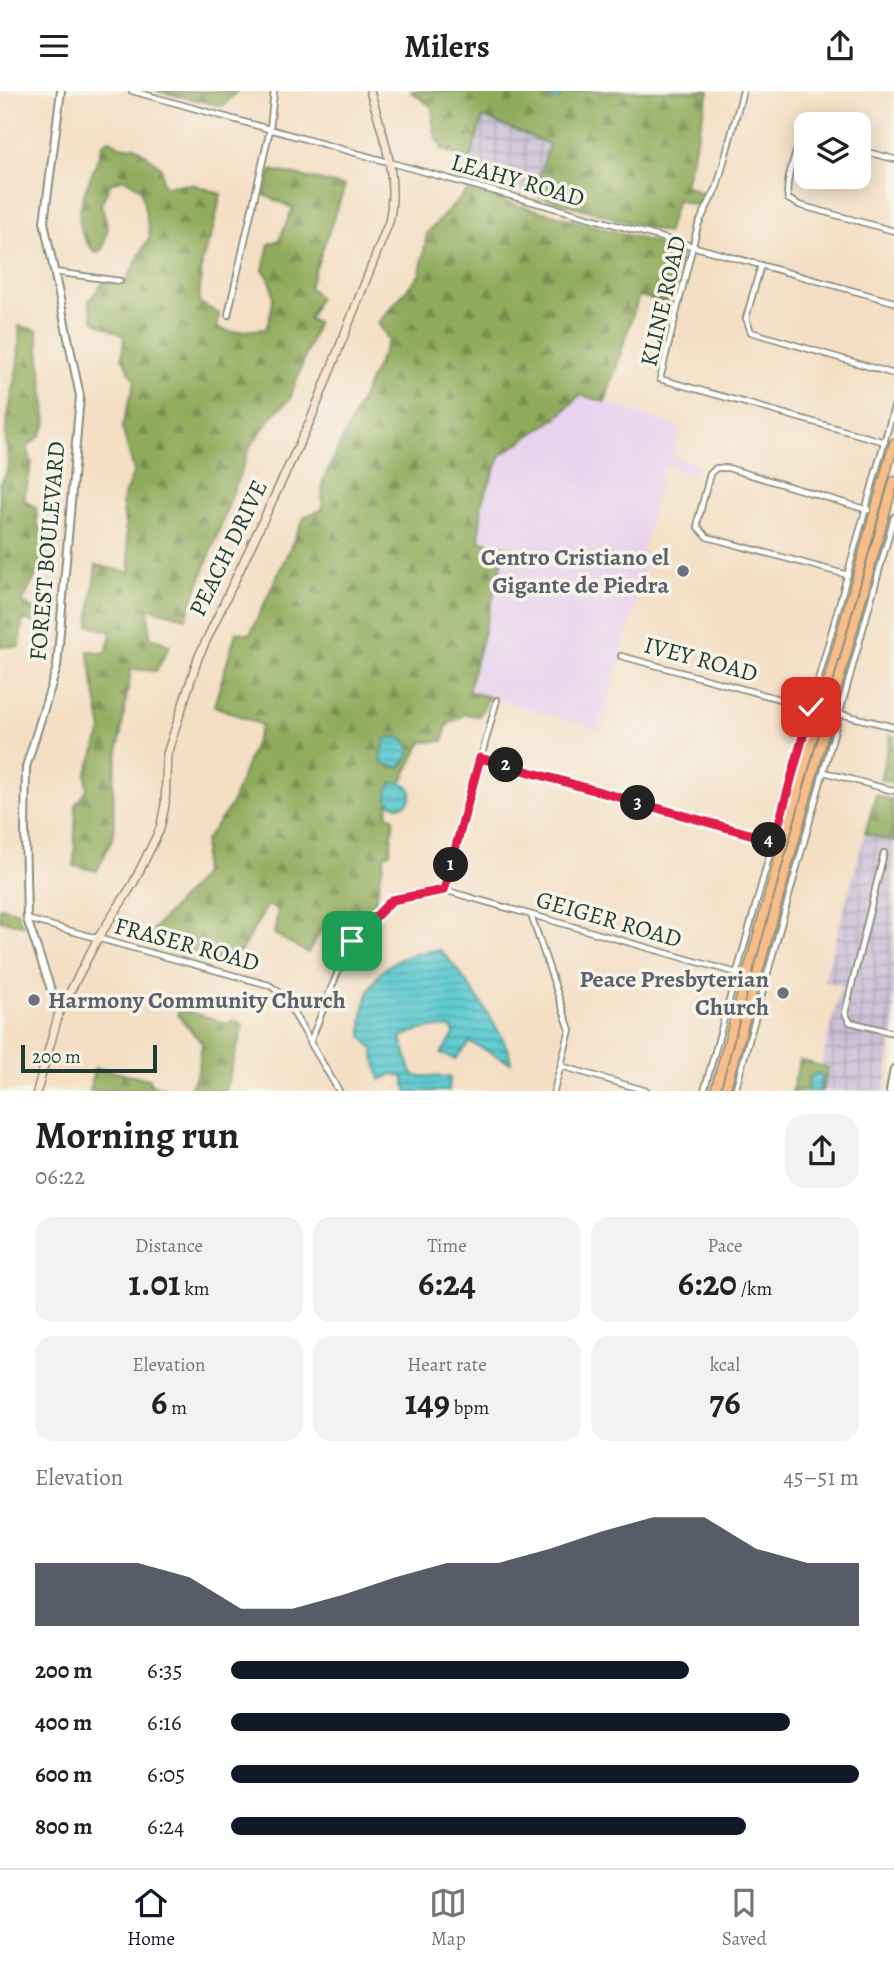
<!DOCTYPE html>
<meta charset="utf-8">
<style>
body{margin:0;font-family:Alegreya,serif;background:#f2f2f2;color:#222;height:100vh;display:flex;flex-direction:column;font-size:26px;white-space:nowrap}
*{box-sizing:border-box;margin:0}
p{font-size:23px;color:#767676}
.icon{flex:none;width:38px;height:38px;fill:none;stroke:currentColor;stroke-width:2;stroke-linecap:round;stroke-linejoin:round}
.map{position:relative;height:1000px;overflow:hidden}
.drawer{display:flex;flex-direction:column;background:#fff;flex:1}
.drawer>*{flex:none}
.buttons{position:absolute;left:794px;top:21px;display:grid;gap:14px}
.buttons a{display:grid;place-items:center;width:77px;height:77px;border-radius:14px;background:#fff;box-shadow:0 4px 18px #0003;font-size:35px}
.scale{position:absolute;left:21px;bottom:18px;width:136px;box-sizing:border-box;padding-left:7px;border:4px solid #1f3d34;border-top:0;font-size:19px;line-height:24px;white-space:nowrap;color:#1f3d34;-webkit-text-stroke:5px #f7f3e8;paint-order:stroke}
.pin{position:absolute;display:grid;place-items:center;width:60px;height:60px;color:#fff;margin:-30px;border-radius:14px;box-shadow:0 4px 10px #0006}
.km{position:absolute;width:35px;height:35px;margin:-18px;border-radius:50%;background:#222;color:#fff;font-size:19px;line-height:35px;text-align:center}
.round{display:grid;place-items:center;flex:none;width:74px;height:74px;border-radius:21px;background:#f2f2f2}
.headline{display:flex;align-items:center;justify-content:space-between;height:119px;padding:0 35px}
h1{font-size:38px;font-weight:700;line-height:52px}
.metrics{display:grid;grid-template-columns:repeat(3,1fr);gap:10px;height:119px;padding:7px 35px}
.metrics div{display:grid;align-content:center;border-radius:18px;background:#f2f2f2;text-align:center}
.metrics b{font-size:35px;font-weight:700}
.metrics small{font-size:19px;font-weight:400}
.metrics p{font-size:19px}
.chart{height:196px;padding:14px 35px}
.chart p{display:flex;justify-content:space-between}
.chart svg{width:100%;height:126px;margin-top:7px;fill:#111827;opacity:.7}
ul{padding:0 35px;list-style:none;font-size:23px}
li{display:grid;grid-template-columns:112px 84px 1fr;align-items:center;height:52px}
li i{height:18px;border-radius:9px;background:#111827}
header{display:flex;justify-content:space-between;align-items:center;height:91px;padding:0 35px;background:#fff;font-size:32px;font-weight:700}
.dock{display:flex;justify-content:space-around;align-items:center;height:98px;border-top:2px solid #e0e0e0;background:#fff;font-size:19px;color:#767676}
.dock a{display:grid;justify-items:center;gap:4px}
.dock .on{color:#111827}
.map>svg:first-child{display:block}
.built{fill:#e8d2ee}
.industrial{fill:url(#industrial-grid)}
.forest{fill:url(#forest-firs);stroke:#587448;stroke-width:2}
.water{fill:url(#water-rules);stroke:#3e8482;stroke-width:2}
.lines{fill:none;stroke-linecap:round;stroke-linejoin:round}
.minor-casing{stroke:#8a8e7c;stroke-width:8}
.tertiary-casing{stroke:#8a8e7c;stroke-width:10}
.secondary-casing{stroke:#8a8e7c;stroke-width:10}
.trunk-casing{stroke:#8a8e7c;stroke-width:11}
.minor{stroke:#fff;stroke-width:4.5}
.tertiary{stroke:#fff;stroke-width:6}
.secondary{stroke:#fce5d0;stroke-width:7}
.trunk{stroke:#f8bd89;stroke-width:8}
.route-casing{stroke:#fff;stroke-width:14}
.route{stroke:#e11d48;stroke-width:9}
.worship-dot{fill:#6b7280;stroke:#f7f3e8;stroke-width:2.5}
.labels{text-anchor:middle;stroke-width:7;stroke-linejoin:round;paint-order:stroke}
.street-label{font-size:24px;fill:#1f3d34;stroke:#f7f3e8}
.worship-label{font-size:24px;font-weight:bold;fill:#5b616d;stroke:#f7f3e8;text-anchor:end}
</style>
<header><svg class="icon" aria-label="menu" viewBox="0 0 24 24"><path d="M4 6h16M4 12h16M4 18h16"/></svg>Milers<svg class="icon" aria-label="share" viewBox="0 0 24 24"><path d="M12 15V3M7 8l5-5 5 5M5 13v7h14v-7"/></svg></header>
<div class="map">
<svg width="894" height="1000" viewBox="0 0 894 1000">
<defs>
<pattern id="industrial-grid" width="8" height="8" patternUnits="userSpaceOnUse" patternTransform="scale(1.75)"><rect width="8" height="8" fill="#c9bfd7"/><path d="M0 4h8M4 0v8" fill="none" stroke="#a39caf"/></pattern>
<pattern id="forest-firs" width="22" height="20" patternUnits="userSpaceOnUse" patternTransform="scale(1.75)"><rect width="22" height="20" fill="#91ab5c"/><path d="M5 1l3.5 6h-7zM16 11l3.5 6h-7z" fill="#768c4d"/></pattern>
<pattern id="water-rules" width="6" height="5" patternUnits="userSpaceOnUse" patternTransform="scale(1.75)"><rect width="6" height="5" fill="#5dcbd1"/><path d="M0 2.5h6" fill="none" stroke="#4ca6aa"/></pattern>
</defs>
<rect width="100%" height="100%" fill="#f7f3e8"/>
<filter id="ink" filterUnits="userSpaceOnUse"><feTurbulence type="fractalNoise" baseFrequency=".0143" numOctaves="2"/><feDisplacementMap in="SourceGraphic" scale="14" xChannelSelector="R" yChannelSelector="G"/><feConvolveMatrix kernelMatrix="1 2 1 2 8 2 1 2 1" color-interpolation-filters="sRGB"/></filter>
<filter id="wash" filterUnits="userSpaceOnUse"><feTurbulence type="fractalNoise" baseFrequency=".00686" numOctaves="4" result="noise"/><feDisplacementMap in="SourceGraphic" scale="28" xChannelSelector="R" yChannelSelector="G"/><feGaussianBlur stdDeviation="1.57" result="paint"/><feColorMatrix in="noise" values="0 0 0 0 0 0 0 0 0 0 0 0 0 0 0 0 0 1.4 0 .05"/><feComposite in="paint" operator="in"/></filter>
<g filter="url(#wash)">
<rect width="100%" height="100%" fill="#f4dfc5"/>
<polygon class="built" points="580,304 681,336 673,365 698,373 695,384 665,375 642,460 649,463 601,639 468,600 505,458 479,450 482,410 501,364 558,326"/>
<g class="industrial">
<polygon points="482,26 549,53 534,104 467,84"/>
<polygon points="865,742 894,751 894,942 890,951 887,987 884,1000 822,1000 828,977 821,975 841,895 824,890"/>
</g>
<g class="forest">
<polygon points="156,0 237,0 223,15"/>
<polygon points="410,0 709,0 685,94 705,104 699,115 677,109 667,142 534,104 549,53 483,26 470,69 443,59 434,40 432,16"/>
<path d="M110,49L122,56L135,55L161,76L163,95L192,93L221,103L213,139L202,170L199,211L219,223L217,237L232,241L266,238C273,219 278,194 263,179L269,153L279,149L293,117L264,104L271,79L345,95L309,196L319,206L309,228L317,232L290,308L273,324L250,356L186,527L148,517L150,545L170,555L156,580L131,578L113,693L114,743L97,780L74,775L76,713L87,698L86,684L102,640L88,560L106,562L111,541L89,534L96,474L131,482L122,410L134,380L122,336L135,290L122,266L124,245L94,230L89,210L104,191L126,190L150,145L141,98L124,88L111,92L101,113L108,137L102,159L96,162C60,129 93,92 102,54Z"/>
<polygon points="467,100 682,159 668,212 639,205 605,311 580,304 558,326 501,364 482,410 479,449 506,457 468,600 489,606 479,625 465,623 447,634 443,650 422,651 401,692 392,691 387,723 394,727 390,762 385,764 374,816 345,851 322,838 308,862 274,843 278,819 268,814 230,878 141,852 202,785 205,750 231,714 262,634 214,615 236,541 250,543 305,425 322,419 323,390 389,249 378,232 420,183 427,142"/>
<path d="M19,235L37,239L47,332L40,345L27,356L32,372L24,408L36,417L37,434L50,445L45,466L22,512L52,527L49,536L23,528L19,556L0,555V393C15,374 4,361 6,340C10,303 22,273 19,235Z"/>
<polygon points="891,644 894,645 894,692 880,688"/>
<polygon points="876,704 892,709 894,751 865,742"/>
<polygon points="0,816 17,820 22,834 0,829"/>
<polygon points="181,918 229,933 234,929 243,935 225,1000 189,1000 198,981 202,952 177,923"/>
<polygon points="800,969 828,977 822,1000 819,1000 822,986 818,982 810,987 807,1000 792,1000"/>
<polygon points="95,977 150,988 149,993 180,1000 89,1000"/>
</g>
<g class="water">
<polygon points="531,0 565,0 558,9"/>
<polygon points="398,646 409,652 409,666 400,676 383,673 380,669 386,647"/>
<circle cx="399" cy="703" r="12"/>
<path d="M440,859C457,874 511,951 511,972L470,951L455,968L441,962L454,944L452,937C433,935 418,938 401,946L411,980L415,985L450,986L449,1000H407L403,985L393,983L380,989L373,959L362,945C361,889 385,863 440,859Z"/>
<polygon points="818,982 822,986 819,1000 807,1000 810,986"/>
</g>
</g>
<g filter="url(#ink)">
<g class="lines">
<g class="minor-casing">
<g id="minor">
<polyline points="132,0 894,211"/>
<polyline points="743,0 717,96 698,134 660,288 885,351"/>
<path d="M807,46C794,56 785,93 788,108L799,114L894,140"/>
<polyline points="859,59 894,68"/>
<polyline points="761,174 746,227 751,241 894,283"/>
<polyline points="54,181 120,190"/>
<polyline points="228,224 270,38 274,0"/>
<polyline points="848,484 707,446 698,436 698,429 710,383 716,377 728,377 868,419"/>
<polyline points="621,565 813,617"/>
<polyline points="828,620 894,636"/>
<polyline points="480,667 774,750"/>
<polyline points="824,681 894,700"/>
<polyline points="884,762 845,922 850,931 894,942"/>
<polyline points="444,799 497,609"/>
<polyline points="531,824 570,939 554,1000"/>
<polyline points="27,828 269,894 283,904 310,950"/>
<polyline points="561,975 647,1000"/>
<path d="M339,1000L310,951C339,884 354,799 444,799L765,890"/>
<polyline points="704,1000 894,316"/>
<polyline points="735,1000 894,426"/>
</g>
</g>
<g class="tertiary-casing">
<g id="tertiary">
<polyline points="59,922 27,828 25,739 26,676 57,576 80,305 44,131 61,0"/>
<polyline points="890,1000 894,978"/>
</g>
</g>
<g class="secondary-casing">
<path id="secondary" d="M37,1000L59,922L98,847L133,793L160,738L165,714L167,663L198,567L311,328L389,131C399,85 383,43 370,0"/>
</g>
<g class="trunk-casing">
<g id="trunk">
<polyline points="715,1000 894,352"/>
<polyline points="725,1000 894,390"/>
</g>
</g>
<use href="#minor" class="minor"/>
<use href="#tertiary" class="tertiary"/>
<use href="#secondary" class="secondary"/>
<use href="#trunk" class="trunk"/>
</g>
</g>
<g class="lines" filter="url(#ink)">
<g class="route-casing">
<polyline id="route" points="352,850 392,809 444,799 480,667 774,750 811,616"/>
</g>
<use href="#route" class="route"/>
</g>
<g class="worship-dot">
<circle cx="683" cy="480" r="7"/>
<circle cx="783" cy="902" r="7"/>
<circle cx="34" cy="909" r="7"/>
</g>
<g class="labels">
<g class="street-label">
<text transform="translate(518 89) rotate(16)" y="8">LEAHY ROAD</text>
<text transform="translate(663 210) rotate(-77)" y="8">KLINE ROAD</text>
<text transform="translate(228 457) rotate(-64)" y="8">PEACH DRIVE</text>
<text transform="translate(47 460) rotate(-85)" y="8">FOREST BOULEVARD</text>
<text transform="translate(701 568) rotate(15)" y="8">IVEY ROAD</text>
<text transform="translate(609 828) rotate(16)" y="8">GEIGER ROAD</text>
<text transform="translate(187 853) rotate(15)" y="8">FRASER ROAD</text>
</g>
<g class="worship-label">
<text x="669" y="474">Centro Cristiano el<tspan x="669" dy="28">Gigante de Piedra</tspan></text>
<text x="769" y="896">Peace Presbyterian<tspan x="769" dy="28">Church</tspan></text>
<text x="48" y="917" text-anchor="start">Harmony Community Church</text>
</g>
</g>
</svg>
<div class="buttons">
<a><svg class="icon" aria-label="layers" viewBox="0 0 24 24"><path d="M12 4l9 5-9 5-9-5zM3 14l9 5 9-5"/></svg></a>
</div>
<div class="scale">200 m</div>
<div class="pin" style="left:352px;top:850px;background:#1e9e55"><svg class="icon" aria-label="arrive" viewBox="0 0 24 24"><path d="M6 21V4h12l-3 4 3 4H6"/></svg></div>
<div class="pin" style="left:811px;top:616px;background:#d93025"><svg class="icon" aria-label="check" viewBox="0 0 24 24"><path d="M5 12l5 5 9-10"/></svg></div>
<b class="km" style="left:451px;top:774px">1</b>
<b class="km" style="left:506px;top:674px">2</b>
<b class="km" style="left:638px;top:712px">3</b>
<b class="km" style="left:769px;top:749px">4</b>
</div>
<section class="drawer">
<div class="headline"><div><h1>Morning run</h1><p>06:22</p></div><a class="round"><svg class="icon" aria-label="share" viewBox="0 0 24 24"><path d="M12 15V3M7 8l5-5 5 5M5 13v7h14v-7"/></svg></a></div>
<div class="metrics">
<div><p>Distance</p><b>1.01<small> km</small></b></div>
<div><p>Time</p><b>6:24</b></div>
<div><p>Pace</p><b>6:20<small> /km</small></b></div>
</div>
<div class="metrics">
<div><p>Elevation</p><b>6<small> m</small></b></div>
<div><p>Heart rate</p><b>149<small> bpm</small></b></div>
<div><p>kcal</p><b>76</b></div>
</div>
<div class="chart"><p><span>Elevation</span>45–51 m</p>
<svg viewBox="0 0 160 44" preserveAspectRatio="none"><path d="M0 44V22L10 22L20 22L30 27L40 38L50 38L60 33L70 27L80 22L90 22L100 17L110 11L120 6L130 6L140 17L150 22L160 22V44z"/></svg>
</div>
<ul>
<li><b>200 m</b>6:35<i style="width:73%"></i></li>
<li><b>400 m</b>6:16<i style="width:89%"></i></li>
<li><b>600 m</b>6:05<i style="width:100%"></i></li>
<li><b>800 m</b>6:24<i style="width:82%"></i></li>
</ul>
</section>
<nav class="dock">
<a class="on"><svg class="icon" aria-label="home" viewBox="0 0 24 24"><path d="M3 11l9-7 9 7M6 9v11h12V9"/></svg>Home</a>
<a><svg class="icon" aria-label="map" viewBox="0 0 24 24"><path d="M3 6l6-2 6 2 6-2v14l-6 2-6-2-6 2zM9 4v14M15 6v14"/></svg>Map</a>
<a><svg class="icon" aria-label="saved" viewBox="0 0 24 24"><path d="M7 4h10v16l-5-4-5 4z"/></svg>Saved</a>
</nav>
